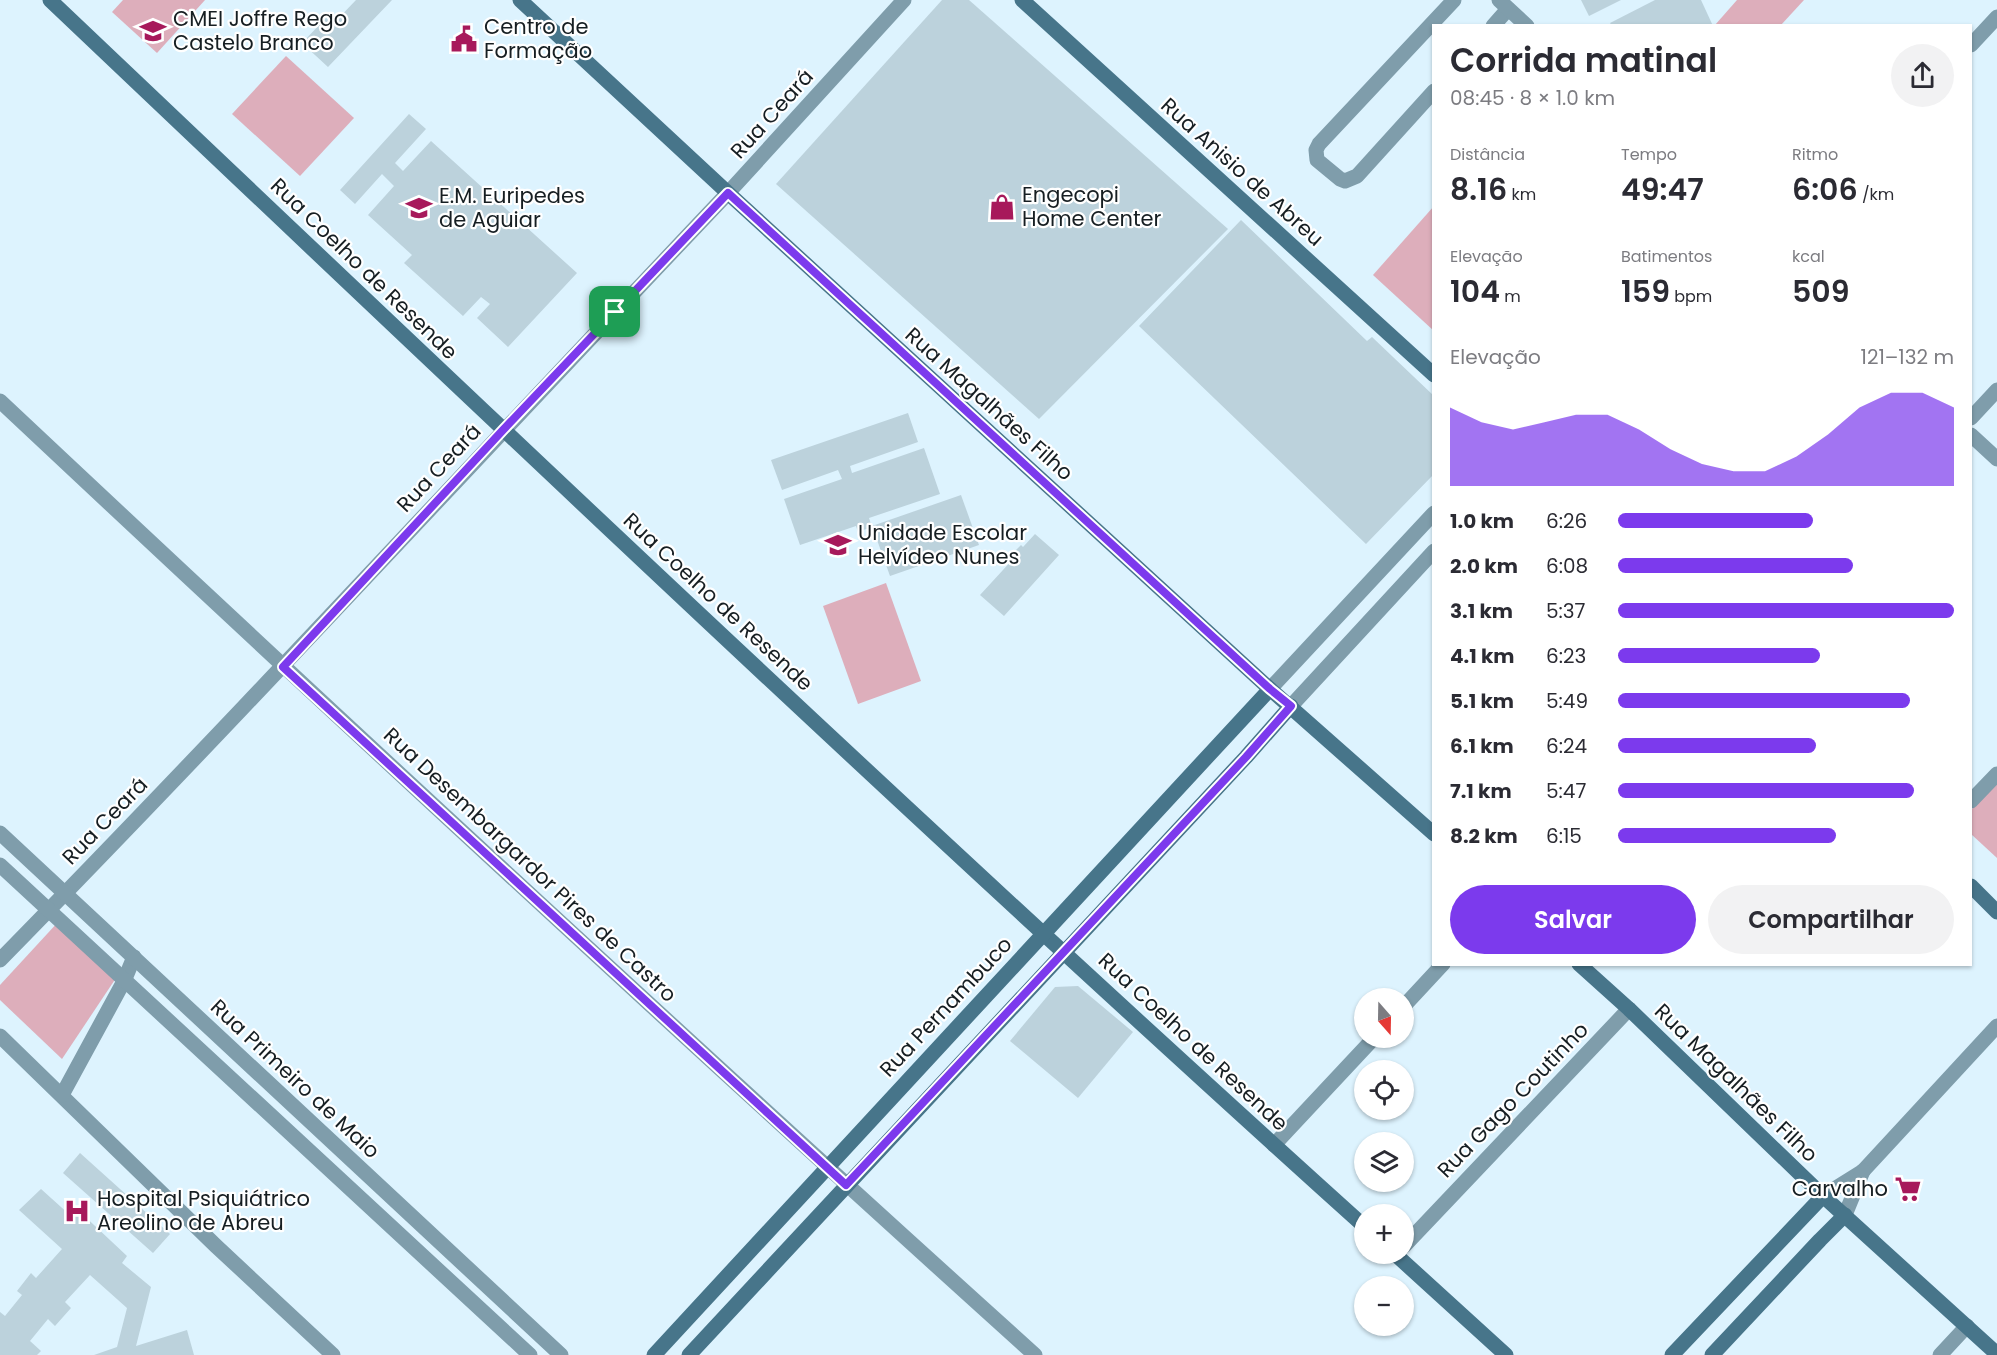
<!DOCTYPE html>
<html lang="pt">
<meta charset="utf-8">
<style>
body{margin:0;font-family:Poppins,sans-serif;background:#f2f2f3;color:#2b2b33;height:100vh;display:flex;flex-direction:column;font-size:22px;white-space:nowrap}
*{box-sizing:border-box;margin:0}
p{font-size:20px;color:#7c7c81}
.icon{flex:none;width:33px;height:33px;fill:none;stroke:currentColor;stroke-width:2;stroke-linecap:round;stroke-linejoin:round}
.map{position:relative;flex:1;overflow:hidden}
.side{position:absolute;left:1432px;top:24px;width:540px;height:942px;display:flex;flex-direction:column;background:#fff;border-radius:0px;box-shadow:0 2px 4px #0004}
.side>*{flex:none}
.needle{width:39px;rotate:160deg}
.buttons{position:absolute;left:1354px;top:988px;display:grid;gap:12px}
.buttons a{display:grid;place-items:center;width:60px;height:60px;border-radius:50%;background:#fff;box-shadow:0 2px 4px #0004;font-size:30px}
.pin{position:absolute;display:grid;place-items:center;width:51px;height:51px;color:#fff;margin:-26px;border-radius:12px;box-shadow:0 3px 9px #0006}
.round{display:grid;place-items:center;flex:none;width:63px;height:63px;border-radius:32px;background:#f2f2f3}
.overview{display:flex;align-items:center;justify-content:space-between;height:102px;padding:0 18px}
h1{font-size:33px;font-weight:600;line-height:45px}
.metrics{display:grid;grid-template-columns:repeat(3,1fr);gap:9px;height:102px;padding:6px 18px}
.metrics div{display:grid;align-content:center}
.metrics b{font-size:30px;font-weight:600}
.metrics small{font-size:16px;font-weight:400}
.metrics p{font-size:16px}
.chart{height:168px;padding:12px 18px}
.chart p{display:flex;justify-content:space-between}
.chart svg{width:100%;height:108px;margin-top:6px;fill:#7c3aed;opacity:.7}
.action{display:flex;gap:12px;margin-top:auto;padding:12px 18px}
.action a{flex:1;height:69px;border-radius:36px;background:#7c3aed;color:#fff;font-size:24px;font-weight:600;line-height:69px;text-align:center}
.action a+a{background:#f2f2f3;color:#2b2b33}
ul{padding:0 18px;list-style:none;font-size:20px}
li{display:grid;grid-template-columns:96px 72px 1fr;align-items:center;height:45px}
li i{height:15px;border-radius:8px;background:#7c3aed}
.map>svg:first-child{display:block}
.green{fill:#ddaebb}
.building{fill:#bcd2dc}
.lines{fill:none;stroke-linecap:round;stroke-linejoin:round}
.minor{stroke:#7f9dab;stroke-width:15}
.tertiary{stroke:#7f9dab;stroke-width:15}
.secondary{stroke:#47758a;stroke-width:15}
.route-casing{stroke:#fff;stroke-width:12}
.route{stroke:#7c3aed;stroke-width:8}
.labels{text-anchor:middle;stroke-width:4.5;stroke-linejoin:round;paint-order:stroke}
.poi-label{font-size:21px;fill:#161e22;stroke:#fff;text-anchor:start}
.street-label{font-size:21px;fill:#161e22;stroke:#fff}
</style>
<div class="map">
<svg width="1997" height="1355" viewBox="0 0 1997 1355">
<rect width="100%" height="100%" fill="#ddf3fe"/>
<g class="green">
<polygon points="123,0 205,0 157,53 112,12"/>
<polygon points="1737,0 1804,0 1781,25 1715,25"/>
<polygon points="286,56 354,118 300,176 232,114"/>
<polygon points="1434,206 1434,331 1373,275"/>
<polygon points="886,583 921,681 858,704 823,606"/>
<polygon points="1997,783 1997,858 1971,834 1971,810"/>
<polygon points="59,921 116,978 62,1059 0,1000 0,985"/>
</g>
<g class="building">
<polygon points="356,0 392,0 328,67 302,43 326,18 333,24"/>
<polygon points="942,0 969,0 1228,229 1039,419 776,184"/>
<polygon points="1581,0 1621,0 1589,16"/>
<polygon points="1655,0 1701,0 1713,26 1612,26 1610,23"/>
<polygon points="409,114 426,129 395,163 403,171 431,141 577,273 508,347 477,318 490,304 481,297 463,316 404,263 412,255 368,215 394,186 382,174 355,204 340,190"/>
<polygon points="1241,220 1367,341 1372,337 1434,396 1434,474 1366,544 1139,326"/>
<polygon points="908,413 918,442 850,466 852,473 924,448 940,494 869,518 872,527 858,532 856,526 800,545 784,499 842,479 838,470 782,490 771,460"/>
<polygon points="961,495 979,545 890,576 872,526"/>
<polygon points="1035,534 1059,555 1004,616 980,595 1014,558 1011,555 1021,545 1023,547"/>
<polygon points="1078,986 1133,1032 1078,1098 1010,1041 1055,987"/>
<polygon points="80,1153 170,1234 153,1253 63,1173"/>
<polygon points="41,1189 71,1216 78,1210 127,1256 122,1263 151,1287 136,1346 187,1330 194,1355 94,1355 117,1347 127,1308 90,1275 65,1302 71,1308 55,1326 48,1319 30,1341 41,1351 37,1355 0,1355 0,1312 5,1316 22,1295 17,1291 31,1273 36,1278 62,1249 19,1210"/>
</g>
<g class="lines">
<g class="minor">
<polyline points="1493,26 1508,9"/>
<polyline points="1971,45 1997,17"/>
<polyline points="1434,91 1357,176 1345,181 1340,179 1317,160 1316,150 1319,144 1454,0"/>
<path d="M0,401C342,722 687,1041 1035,1355"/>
<polyline points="1971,418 1997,390"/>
<polyline points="1971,801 1997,774"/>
<path d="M0,960C247,708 485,449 728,193"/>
<polyline points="1404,1006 1443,964"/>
<polyline points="0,1036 216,1246 333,1355"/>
<polyline points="62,1095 124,981 134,957"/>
<polyline points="1274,1145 1374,1038"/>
<polyline points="1404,1246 1629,1009"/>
<polyline points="1940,1355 1967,1326"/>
</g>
<g class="tertiary">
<polyline points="1499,0 1527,26"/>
<polyline points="728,193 904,0"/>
<polyline points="1971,435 1997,459"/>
<polyline points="1270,689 1434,513"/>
<polyline points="1291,706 1434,551"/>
<polyline points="0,833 561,1355"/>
<polyline points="0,865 530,1355"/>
<polyline points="1823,1196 1863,1171 1997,1026"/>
<polyline points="1845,1215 1863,1171"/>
</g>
<g class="secondary">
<path d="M50,0C485,413 920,826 1365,1227"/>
<polyline points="520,0 728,193 1270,689 1434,834"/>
<polyline points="1022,0 1434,375"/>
<polyline points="1971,886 1997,912"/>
<polyline points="1579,964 1629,1009 1823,1196 1997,1354"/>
<polyline points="1395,1254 1506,1355"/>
<polyline points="654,1355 1270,689"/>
<polyline points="689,1355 1246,757 1291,706"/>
<polyline points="1672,1355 1823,1196"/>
<polyline points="1712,1355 1820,1240 1845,1215"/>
</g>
</g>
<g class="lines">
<g class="route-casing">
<polygon id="route" points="728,193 1270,689 1291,706 1246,757 846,1185 283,667 503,430"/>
</g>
<use href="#route" class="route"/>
</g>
<defs>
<g id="school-bare" transform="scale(2.07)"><path d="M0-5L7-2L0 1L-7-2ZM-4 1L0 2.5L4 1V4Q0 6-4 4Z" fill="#a7195b" stroke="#fff" stroke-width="2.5" paint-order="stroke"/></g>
<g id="civic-bare" transform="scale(2.07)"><path d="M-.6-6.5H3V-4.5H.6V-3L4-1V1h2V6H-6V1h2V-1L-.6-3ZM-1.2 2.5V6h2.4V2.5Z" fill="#a7195b" stroke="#fff" stroke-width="2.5" paint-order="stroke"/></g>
<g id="shop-bare" transform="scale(2.07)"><path d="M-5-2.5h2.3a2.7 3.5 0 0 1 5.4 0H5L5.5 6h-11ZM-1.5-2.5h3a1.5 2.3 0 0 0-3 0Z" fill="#a7195b" stroke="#fff" stroke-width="2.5" paint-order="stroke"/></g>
<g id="supermarket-bare" transform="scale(2.07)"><path d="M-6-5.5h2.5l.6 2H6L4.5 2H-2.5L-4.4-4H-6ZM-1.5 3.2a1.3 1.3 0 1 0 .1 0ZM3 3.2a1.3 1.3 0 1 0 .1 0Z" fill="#a7195b" stroke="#fff" stroke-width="2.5" paint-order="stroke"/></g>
<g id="hospital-bare" transform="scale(2.07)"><path d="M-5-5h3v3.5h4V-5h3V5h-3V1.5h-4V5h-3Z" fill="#a7195b" stroke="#fff" stroke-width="2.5" paint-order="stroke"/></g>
</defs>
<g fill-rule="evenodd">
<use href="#school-bare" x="153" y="31"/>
<use href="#civic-bare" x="464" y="39"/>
<use href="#shop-bare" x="1002" y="207"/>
<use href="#school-bare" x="419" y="208"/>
<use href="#school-bare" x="838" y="545"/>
<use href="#supermarket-bare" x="1908" y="1189"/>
<use href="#hospital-bare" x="77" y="1211"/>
</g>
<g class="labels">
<g class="poi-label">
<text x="173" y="26">CMEI Joffre Rego<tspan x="173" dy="24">Castelo Branco</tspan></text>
<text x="484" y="34">Centro de<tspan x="484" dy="24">Formação</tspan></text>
<text x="1022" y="202">Engecopi<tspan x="1022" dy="24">Home Center</tspan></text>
<text x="439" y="203">E.M. Euripedes<tspan x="439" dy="24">de Aguiar</tspan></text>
<text x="858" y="540">Unidade Escolar<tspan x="858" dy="24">Helvídeo Nunes</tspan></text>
<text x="1888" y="1196" text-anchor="end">Carvalho</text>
<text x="97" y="1206">Hospital Psiquiátrico<tspan x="97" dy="24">Areolino de Abreu</tspan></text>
</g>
<g class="street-label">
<text transform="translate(772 114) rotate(-48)" y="7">Rua Ceará</text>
<text transform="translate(1242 172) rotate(42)" y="7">Rua Anisio de Abreu</text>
<text transform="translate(364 269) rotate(44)" y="7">Rua Coelho de Resende</text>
<text transform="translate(989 404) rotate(42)" y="7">Rua Magalhães Filho</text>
<text transform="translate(439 468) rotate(-47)" y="7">Rua Ceará</text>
<text transform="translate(718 602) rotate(43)" y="7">Rua Coelho de Resende</text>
<text transform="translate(105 821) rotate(-46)" y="7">Rua Ceará</text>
<text transform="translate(530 865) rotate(43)" y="7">Rua Desembargardor Pires de Castro</text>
<text transform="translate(946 1007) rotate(-47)" y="7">Rua Pernambuco</text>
<text transform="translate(1193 1042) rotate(43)" y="7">Rua Coelho de Resende</text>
<text transform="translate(295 1079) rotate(43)" y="7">Rua Primeiro de Maio</text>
<text transform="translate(1736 1083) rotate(44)" y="7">Rua Magalhães Filho</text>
<text transform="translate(1513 1100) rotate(-46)" y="7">Rua Gago Coutinho</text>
</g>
</g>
</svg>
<div class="buttons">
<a><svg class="needle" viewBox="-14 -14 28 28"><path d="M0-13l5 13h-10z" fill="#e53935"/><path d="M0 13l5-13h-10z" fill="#7c7c81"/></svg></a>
<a><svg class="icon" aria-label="locate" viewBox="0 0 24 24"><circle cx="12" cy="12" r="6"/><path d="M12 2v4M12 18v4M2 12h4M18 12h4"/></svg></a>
<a><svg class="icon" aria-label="layers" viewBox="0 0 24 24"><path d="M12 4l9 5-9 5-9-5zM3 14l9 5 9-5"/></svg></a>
<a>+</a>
<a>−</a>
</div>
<div class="pin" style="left:615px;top:312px;background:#1e9e55"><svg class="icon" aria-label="arrive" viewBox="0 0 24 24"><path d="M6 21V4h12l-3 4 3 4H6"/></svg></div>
<section class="side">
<div class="overview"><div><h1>Corrida matinal</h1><p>08:45 · 8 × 1.0 km</p></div><a class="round"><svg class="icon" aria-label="share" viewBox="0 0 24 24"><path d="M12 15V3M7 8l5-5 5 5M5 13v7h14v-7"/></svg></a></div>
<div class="metrics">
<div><p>Distância</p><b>8.16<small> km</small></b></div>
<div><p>Tempo</p><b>49:47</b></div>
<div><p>Ritmo</p><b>6:06<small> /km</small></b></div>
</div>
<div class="metrics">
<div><p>Elevação</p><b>104<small> m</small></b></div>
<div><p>Batimentos</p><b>159<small> bpm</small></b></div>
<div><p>kcal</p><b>509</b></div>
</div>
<div class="chart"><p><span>Elevação</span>121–132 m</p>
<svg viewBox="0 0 160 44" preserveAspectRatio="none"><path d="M0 44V12L10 18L20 21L30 18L40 15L50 15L60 21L70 29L80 35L90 38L100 38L110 32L120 23L130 12L140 6L150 6L160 12V44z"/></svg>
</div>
<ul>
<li><b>1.0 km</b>6:26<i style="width:58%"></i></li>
<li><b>2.0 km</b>6:08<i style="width:70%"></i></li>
<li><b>3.1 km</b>5:37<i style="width:100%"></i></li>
<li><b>4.1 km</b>6:23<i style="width:60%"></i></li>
<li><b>5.1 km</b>5:49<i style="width:87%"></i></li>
<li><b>6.1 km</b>6:24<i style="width:59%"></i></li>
<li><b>7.1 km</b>5:47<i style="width:88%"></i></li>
<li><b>8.2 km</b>6:15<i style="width:65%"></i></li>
</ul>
<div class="action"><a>Salvar</a><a>Compartilhar</a></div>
</section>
</div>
